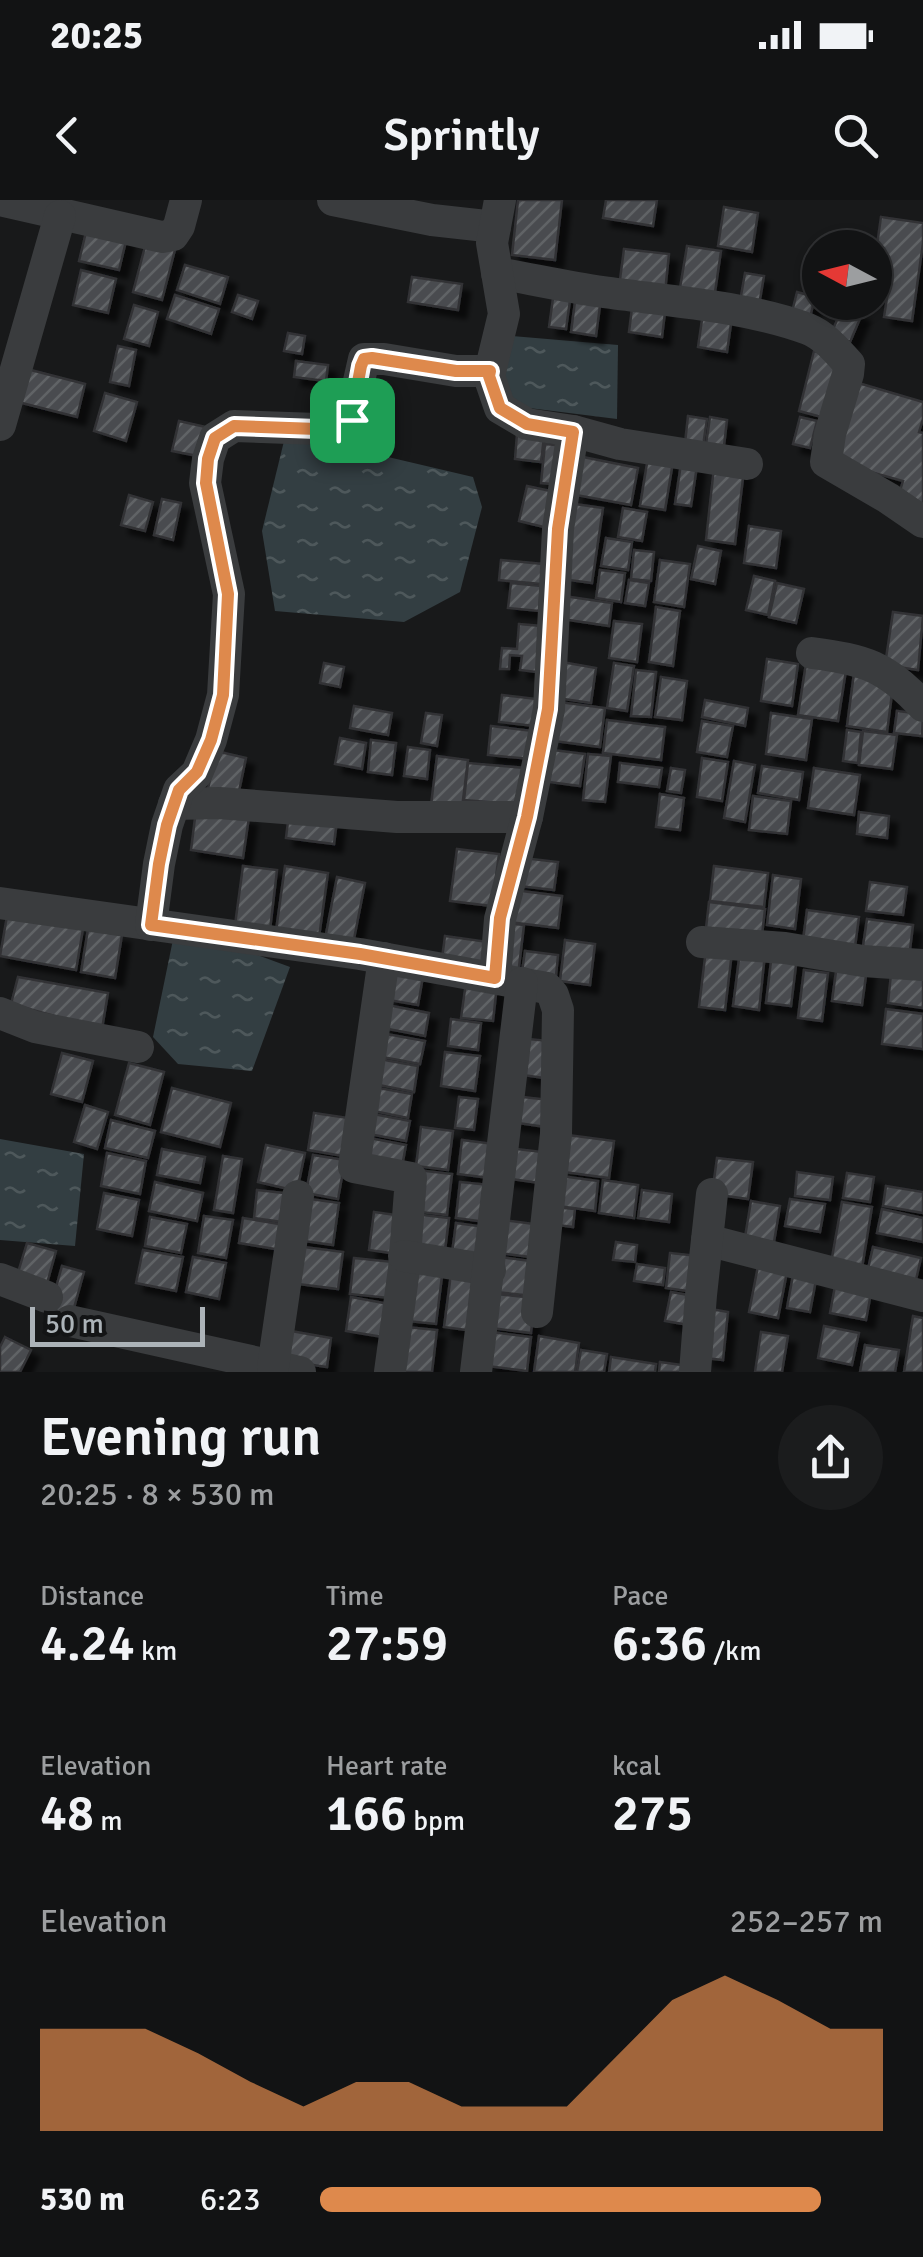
<!DOCTYPE html>
<meta charset="utf-8">
<style>
body{margin:0;font-family:Signika,sans-serif;background:#1b1c1d;color:#f1f3f6;height:100vh;display:flex;flex-direction:column;font-size:38px;white-space:nowrap}
*{box-sizing:border-box;margin:0}
p{font-size:32px;color:#9c9ea0}
.icon{flex:none;width:55px;height:55px;fill:none;stroke:currentColor;stroke-width:2;stroke-linecap:round;stroke-linejoin:round}
.map{position:relative;height:1172px;overflow:hidden}
.side{display:flex;flex-direction:column;background:#121314;flex:1}
.side>*{flex:none}
.needle{width:65px;rotate:277deg}
.controls{position:absolute;left:802px;top:30px;display:grid;gap:20px}
.controls a{display:grid;place-items:center;width:90px;height:90px;border-radius:50%;background:#121314;box-shadow:0 2px 8px #0004,0 0 0 2px #313234;font-size:50px}
.scale{position:absolute;left:30px;bottom:25px;width:175px;box-sizing:border-box;padding-left:10px;border:5px solid #acb3b8;border-top:0;font-size:28px;line-height:35px;white-space:nowrap;color:#acb3b8;-webkit-text-stroke:8px #131415;paint-order:stroke}
.pin{position:absolute;display:grid;place-items:center;width:85px;height:85px;color:#fff;margin:-42px;border-radius:20px;box-shadow:0 5px 15px #0006}
.round{display:grid;place-items:center;flex:none;width:105px;height:105px;border-radius:52px;background:#1b1c1d}
.summary{display:flex;align-items:center;justify-content:space-between;height:170px;padding:0 40px}
h1{font-size:55px;font-weight:600;line-height:75px}
.figures{display:grid;grid-template-columns:repeat(3,1fr);gap:15px;height:170px;padding:10px 40px}
.figures div{display:grid;align-content:center}
.figures b{font-size:50px;font-weight:600}
.figures small{font-size:28px;font-weight:400}
.figures p{font-size:28px}
.chart{height:280px;padding:20px 40px}
.chart p{display:flex;justify-content:space-between}
.chart svg{width:100%;height:180px;margin-top:10px;fill:#de894c;opacity:.7}
ul{padding:0 40px;list-style:none;font-size:32px}
li{display:grid;grid-template-columns:160px 120px 1fr;align-items:center;height:75px}
li i{height:25px;border-radius:12px;background:#de894c}
.status{display:flex;justify-content:space-between;align-items:center;height:70px;padding:0 50px;background:#121314;direction:ltr}
.status svg{height:28px;fill:currentColor}
header{display:flex;justify-content:space-between;align-items:center;height:130px;padding:0 40px;background:#121314;font-size:45px;font-weight:600}
.map>svg:first-child{display:block}
.water{fill:url(#water-ripples)}
.building{fill:url(#building-hatch);stroke:#323336;stroke-width:2.5;filter:url(#shadow)}
.lines{fill:none;stroke-linecap:round;stroke-linejoin:round}
.minor{stroke:#3a3c3e;stroke-width:32}
.route-casing{stroke:#fff;stroke-width:20}
.route{stroke:#de894c;stroke-width:12}
</style>
<div class="status"><b>20:25</b><svg viewBox="0 0 49 12"><path d="M0 12V9h3v3zM5 12V6h3v6zM10 12V3h3v9zM15 12V0h3v12zM26 1h20v11H26zM47 4h2v5h-2z"/></svg></div>
<header><svg class="icon" aria-label="back" viewBox="0 0 24 24"><path d="M15 5l-7 7 7 7"/></svg>Sprintly<svg class="icon" aria-label="search" viewBox="0 0 24 24"><circle cx="10" cy="10" r="6"/><path d="M15 15l6 6"/></svg></header>
<div class="map">
<svg width="923" height="1172" viewBox="0 0 923 1172">
<defs>
<pattern id="water-ripples" width="26" height="14" patternUnits="userSpaceOnUse" patternTransform="scale(2.5)"><rect width="26" height="14" fill="#333e42"/><path d="M2 4q2-2 4 0t4 0M15 11q2-2 4 0t4 0" fill="none" stroke="#4e585b"/></pattern>
<pattern id="building-hatch" width="6" height="6" patternUnits="userSpaceOnUse" patternTransform="scale(2.5)"><rect width="6" height="6" fill="#4a4c4f"/><path d="M-1 1l2-2M0 6l6-6M5 7l2-2" fill="none" stroke="#616366"/></pattern>
<filter id="shadow"><feDropShadow dx="8" dy="8" stdDeviation="2.5" flood-color="#0009"/></filter>
</defs>
<rect width="100%" height="100%" fill="#18191a"/>
<g class="water">
<polygon points="512,136 618,145 617,219 521,207 499,185"/>
<polygon points="286,233 473,277 482,307 460,392 404,422 275,411 262,331"/>
<polygon points="176,725 290,767 252,871 178,864 153,837"/>
<polygon points="0,939 84,954 75,1046 0,1040"/>
</g>
<g class="building">
<polygon points="518,0 562,0 555,60 512,55"/>
<polygon points="606,0 657,0 653,26 603,18"/>
<polygon points="724,7 758,13 752,52 718,46"/>
<polygon points="881,17 923,23 923,43 912,121 884,117 887,98 875,97 875,59"/>
<polygon points="87,28 127,37 119,70 79,61"/>
<polygon points="147,39 176,46 162,100 133,92"/>
<polygon points="687,46 721,51 713,106 678,100"/>
<polygon points="624,49 669,54 665,92 619,87"/>
<polygon points="185,65 228,77 220,104 177,90"/>
<polygon points="81,70 116,79 108,113 73,105"/>
<polygon points="745,73 764,76 758,111 739,107"/>
<polygon points="412,77 462,84 458,110 408,102"/>
<polygon points="554,91 571,93 566,129 549,127"/>
<polygon points="797,92 815,97 809,122 791,116"/>
<polygon points="576,94 601,98 596,136 571,132"/>
<polygon points="175,95 219,109 211,134 167,119"/>
<polygon points="238,95 258,101 252,119 232,112"/>
<polygon points="633,100 666,104 662,137 629,132"/>
<polygon points="134,105 158,112 149,146 124,139"/>
<polygon points="843,106 862,114 850,142 831,134"/>
<polygon points="703,113 732,117 727,152 698,147"/>
<polygon points="288,133 305,136 302,154 284,151"/>
<polygon points="118,146 136,150 129,186 110,182"/>
<polygon points="814,151 844,159 829,219 799,211"/>
<polygon points="296,161 328,165 326,181 294,177"/>
<polygon points="27,169 85,184 77,217 18,202"/>
<polygon points="855,182 923,202 923,219 919,232 923,233 923,314 898,297 903,281 832,261"/>
<polygon points="105,193 137,202 126,241 94,231"/>
<polygon points="688,216 707,219 703,246 685,243"/>
<polygon points="710,217 727,220 723,254 705,251"/>
<polygon points="800,217 817,221 810,248 793,244"/>
<polygon points="179,221 210,228 203,257 172,251"/>
<polygon points="517,234 544,237 541,262 515,259"/>
<polygon points="545,244 566,246 562,285 541,283"/>
<polygon points="583,257 638,268 631,305 576,295"/>
<polygon points="648,257 673,262 665,310 640,306"/>
<polygon points="682,257 698,259 691,306 675,304"/>
<polygon points="714,267 744,270 735,344 706,340"/>
<polygon points="527,286 560,293 552,329 519,321"/>
<polygon points="129,295 153,302 145,331 121,325"/>
<polygon points="162,299 181,303 173,340 154,335"/>
<polygon points="568,303 603,308 592,383 569,380"/>
<polygon points="623,308 647,312 642,341 618,337"/>
<polygon points="749,326 781,331 776,368 744,363"/>
<polygon points="606,338 632,342 628,370 601,366"/>
<polygon points="698,346 721,351 715,384 691,379"/>
<polygon points="634,350 654,352 651,381 631,379"/>
<polygon points="501,360 543,364 541,384 499,380"/>
<polygon points="660,360 690,364 684,407 654,402"/>
<polygon points="600,370 625,373 621,402 596,398"/>
<polygon points="754,376 775,381 768,415 746,410"/>
<polygon points="629,380 649,383 645,406 625,403"/>
<polygon points="511,383 541,386 539,411 508,408"/>
<polygon points="777,383 804,389 796,423 769,417"/>
<polygon points="564,396 612,403 609,426 562,419"/>
<polygon points="656,407 680,411 673,466 649,462"/>
<polygon points="893,412 923,416 918,470 885,465"/>
<polygon points="614,421 642,424 637,462 609,458"/>
<polygon points="519,424 541,426 537,472 520,470 522,456 510,455 509,469 500,469 502,448 517,449"/>
<polygon points="807,457 847,464 838,521 798,515"/>
<polygon points="767,459 798,464 792,506 761,501"/>
<polygon points="562,462 596,468 591,503 557,498"/>
<polygon points="324,463 344,467 340,487 320,483"/>
<polygon points="614,463 634,466 627,511 607,508"/>
<polygon points="636,470 656,472 651,517 631,516"/>
<polygon points="854,473 894,478 887,532 847,526"/>
<polygon points="661,477 687,481 682,520 655,517"/>
<polygon points="502,495 537,499 535,526 499,522"/>
<polygon points="705,500 748,508 745,526 702,517"/>
<polygon points="559,502 605,508 600,547 554,541"/>
<polygon points="354,506 392,513 388,535 350,528"/>
<polygon points="897,511 923,514 922,536 894,533"/>
<polygon points="426,513 442,515 437,546 421,543"/>
<polygon points="771,513 812,519 806,560 766,554"/>
<polygon points="607,520 665,527 661,560 603,553"/>
<polygon points="702,521 733,526 727,557 697,552"/>
<polygon points="491,526 533,531 530,559 488,555"/>
<polygon points="847,530 861,532 858,563 843,561"/>
<polygon points="863,531 897,535 892,569 859,565"/>
<polygon points="340,538 366,543 362,569 335,564"/>
<polygon points="371,540 396,543 392,575 368,572"/>
<polygon points="408,547 430,550 427,579 404,576"/>
<polygon points="553,550 585,554 580,586 549,582"/>
<polygon points="216,551 246,558 238,596 208,589"/>
<polygon points="588,554 611,556 605,602 583,600"/>
<polygon points="437,556 468,560 462,608 431,605"/>
<polygon points="702,558 728,562 722,601 697,597"/>
<polygon points="734,561 755,565 745,622 724,618"/>
<polygon points="468,563 525,568 521,605 464,600"/>
<polygon points="620,563 662,568 659,587 618,582"/>
<polygon points="762,566 803,572 799,600 758,593"/>
<polygon points="671,568 685,570 681,593 667,591"/>
<polygon points="814,568 860,575 854,615 808,608"/>
<polygon points="660,594 684,598 680,630 656,627"/>
<polygon points="753,596 791,601 787,634 749,630"/>
<polygon points="196,610 249,617 243,658 191,650"/>
<polygon points="859,612 889,616 887,638 857,634"/>
<polygon points="289,613 337,620 334,644 286,638"/>
<polygon points="457,649 499,654 492,706 450,701"/>
<polygon points="523,658 558,662 554,690 519,686"/>
<polygon points="243,666 277,670 270,730 235,725"/>
<polygon points="285,666 328,673 319,737 276,731"/>
<polygon points="714,666 768,673 764,707 710,701"/>
<polygon points="773,675 801,679 795,729 767,725"/>
<polygon points="337,677 365,683 353,744 325,739"/>
<polygon points="870,682 907,687 903,715 866,711"/>
<polygon points="513,690 562,696 558,728 509,722"/>
<polygon points="709,702 765,709 761,744 705,737"/>
<polygon points="807,710 859,717 854,754 802,748"/>
<polygon points="7,716 83,729 76,770 0,756"/>
<polygon points="867,719 913,725 909,758 862,753"/>
<polygon points="505,723 524,725 518,775 499,772"/>
<polygon points="88,729 122,735 115,778 81,772"/>
<polygon points="445,736 495,743 491,773 441,766"/>
<polygon points="565,740 595,744 590,785 560,781"/>
<polygon points="706,749 732,752 725,810 699,807"/>
<polygon points="525,751 558,755 556,776 522,772"/>
<polygon points="740,751 765,754 759,810 733,806"/>
<polygon points="772,753 797,757 791,806 766,803"/>
<polygon points="837,764 867,768 862,805 832,801"/>
<polygon points="892,764 923,768 923,808 888,803"/>
<polygon points="395,766 424,771 418,805 389,800"/>
<polygon points="804,770 828,773 822,821 798,818"/>
<polygon points="18,777 108,793 102,829 11,804"/>
<polygon points="466,782 497,785 493,821 461,818"/>
<polygon points="387,805 429,813 425,836 383,828"/>
<polygon points="886,809 923,814 923,849 882,844"/>
<polygon points="451,819 481,823 478,850 448,846"/>
<polygon points="381,833 425,841 420,864 377,856"/>
<polygon points="528,839 549,841 544,878 523,875"/>
<polygon points="445,852 480,856 475,891 441,886"/>
<polygon points="62,853 93,861 82,902 51,894"/>
<polygon points="379,859 418,866 414,892 374,884"/>
<polygon points="129,863 164,872 150,925 115,915"/>
<polygon points="373,887 412,894 408,918 369,910"/>
<polygon points="172,888 231,903 220,947 161,932"/>
<polygon points="514,896 550,900 546,927 511,922"/>
<polygon points="459,897 478,899 474,930 455,928"/>
<polygon points="85,905 108,912 97,949 74,942"/>
<polygon points="314,913 355,919 349,957 308,950"/>
<polygon points="368,913 410,921 406,941 364,933"/>
<polygon points="111,920 155,931 148,958 105,948"/>
<polygon points="421,927 453,931 448,970 416,966"/>
<polygon points="568,935 614,941 609,978 564,972"/>
<polygon points="364,937 406,945 401,972 359,965"/>
<polygon points="462,940 494,944 490,978 458,974"/>
<polygon points="266,945 305,953 297,991 258,982"/>
<polygon points="508,948 551,953 547,984 504,978"/>
<polygon points="162,949 205,957 200,983 157,975"/>
<polygon points="107,953 146,961 140,994 101,986"/>
<polygon points="313,955 345,960 338,999 306,993"/>
<polygon points="223,956 242,959 233,1013 214,1010"/>
<polygon points="717,958 753,962 748,999 712,994"/>
<polygon points="417,970 452,974 447,1015 412,1011"/>
<polygon points="797,972 833,977 830,1000 795,996"/>
<polygon points="847,973 874,977 870,1002 843,998"/>
<polygon points="561,976 598,981 595,1011 558,1006"/>
<polygon points="603,980 638,985 634,1018 599,1013"/>
<polygon points="155,982 203,993 197,1021 149,1011"/>
<polygon points="460,982 490,985 486,1022 456,1018"/>
<polygon points="886,986 923,992 923,1013 883,1006"/>
<polygon points="257,990 293,994 289,1023 254,1018"/>
<polygon points="642,990 672,994 669,1022 638,1018"/>
<polygon points="104,993 139,1000 132,1036 97,1029"/>
<polygon points="303,998 339,1003 333,1045 297,1040"/>
<polygon points="790,999 825,1004 820,1032 785,1026"/>
<polygon points="751,1001 780,1006 774,1042 745,1037"/>
<polygon points="842,1002 872,1007 862,1068 831,1063"/>
<polygon points="552,1007 575,1009 573,1027 550,1024"/>
<polygon points="882,1009 923,1018 923,1042 877,1033"/>
<polygon points="374,1012 403,1016 398,1054 369,1050"/>
<polygon points="414,1014 449,1018 444,1058 409,1054"/>
<polygon points="204,1016 233,1020 226,1058 198,1053"/>
<polygon points="150,1017 187,1024 181,1053 145,1046"/>
<polygon points="243,1018 285,1025 281,1050 239,1043"/>
<polygon points="503,1020 542,1025 538,1058 499,1053"/>
<polygon points="456,1023 485,1027 481,1064 451,1061"/>
<polygon points="616,1042 637,1045 635,1062 613,1060"/>
<polygon points="27,1043 56,1051 46,1087 16,1079"/>
<polygon points="296,1046 343,1052 338,1089 290,1083"/>
<polygon points="873,1047 921,1058 915,1084 867,1073"/>
<polygon points="143,1050 183,1057 176,1091 136,1083"/>
<polygon points="670,1053 699,1056 695,1092 666,1088"/>
<polygon points="193,1057 226,1063 219,1099 186,1092"/>
<polygon points="500,1057 538,1062 533,1096 496,1092"/>
<polygon points="354,1058 393,1062 389,1098 350,1094"/>
<polygon points="637,1064 665,1068 663,1085 634,1081"/>
<polygon points="414,1065 443,1068 436,1124 407,1121"/>
<polygon points="62,1066 84,1072 72,1115 50,1109"/>
<polygon points="452,1066 482,1070 474,1131 444,1127"/>
<polygon points="758,1066 787,1072 778,1118 749,1112"/>
<polygon points="793,1075 816,1080 810,1112 787,1108"/>
<polygon points="835,1086 871,1093 866,1120 830,1113"/>
<polygon points="671,1092 694,1096 689,1125 665,1121"/>
<polygon points="496,1094 535,1098 531,1133 491,1128"/>
<polygon points="351,1097 389,1104 383,1137 346,1131"/>
<polygon points="711,1109 728,1112 723,1160 705,1158"/>
<polygon points="913,1116 923,1118 923,1172 904,1172"/>
<polygon points="824,1126 859,1133 852,1165 818,1158"/>
<polygon points="406,1127 437,1130 432,1172 401,1172"/>
<polygon points="291,1131 331,1138 327,1167 286,1161"/>
<polygon points="491,1132 531,1137 527,1171 487,1166"/>
<polygon points="761,1132 788,1136 782,1172 755,1172"/>
<polygon points="539,1136 579,1143 575,1172 534,1172"/>
<polygon points="5,1137 31,1150 20,1172 0,1172 0,1147"/>
<polygon points="865,1145 899,1150 895,1172 860,1172"/>
<polygon points="581,1150 607,1154 604,1172 577,1172"/>
<polygon points="611,1157 656,1164 655,1172 609,1172"/>
<polygon points="660,1162 689,1166 688,1172 659,1172"/>
</g>
<g class="lines">
<g class="minor">
<polyline points="0,0 162,37 173,35 179,26 186,0"/>
<polyline points="333,0 432,20 495,27"/>
<path d="M497,73C532,79 568,87 603,92C668,101 746,106 808,129C825,136 837,151 849,164L848,174L830,234L826,262L888,298L923,322"/>
<polyline points="0,225 60,16"/>
<polyline points="573,231 620,244 747,264"/>
<path d="M812,453C865,460 886,466 923,506"/>
<polyline points="174,604 219,603 397,617 527,617"/>
<polyline points="0,703 360,754 547,788 553,795 558,810 556,934 537,1112"/>
<polyline points="151,725 159,664 167,625 179,590 197,573 211,540 223,495 229,394 205,283 208,259 215,238 234,226 317,229 349,225 364,159 384,159 456,171 490,171"/>
<polyline points="702,742 785,748 863,761 923,765"/>
<polyline points="384,758 354,967 411,978 404,1069 390,1172"/>
<polyline points="495,778 500,719 527,617 549,509 558,329 573,231 527,224 500,208 489,176 504,114 492,43 500,0"/>
<polyline points="0,813 35,827 138,847"/>
<polyline points="707,1040 923,1096"/>
<polyline points="404,1056 490,1070"/>
<polyline points="0,1079 47,1097"/>
<polyline points="70,1121 300,1172"/>
<polyline points="273,1167 298,996"/>
<polyline points="476,1172 522,783"/>
<polyline points="695,1172 701,1095 712,994"/>
</g>
</g>
<g class="lines">
<g class="route-casing">
<polygon id="route" points="372,158 456,171 490,171 489,176 500,208 527,224 573,232 558,329 548,509 527,617 500,718 495,778 360,754 151,725 159,664 167,625 179,590 197,572 211,540 223,495 228,394 206,283 208,259 215,238 234,226 317,229 350,225 361,166 364,159"/>
</g>
<use href="#route" class="route"/>
</g>
</svg>
<div class="controls">
<a><svg class="needle" viewBox="-14 -14 28 28"><path d="M0-13l5 13h-10z" fill="#e53935"/><path d="M0 13l5-13h-10z" fill="#9c9ea0"/></svg></a>
</div>
<div class="scale">50 m</div>
<div class="pin" style="left:352px;top:220px;background:#1e9e55"><svg class="icon" aria-label="arrive" viewBox="0 0 24 24"><path d="M6 21V4h12l-3 4 3 4H6"/></svg></div>
</div>
<section class="side">
<div class="summary"><div><h1>Evening run</h1><p>20:25 · 8 × 530 m</p></div><a class="round"><svg class="icon" aria-label="share" viewBox="0 0 24 24"><path d="M12 15V3M7 8l5-5 5 5M5 13v7h14v-7"/></svg></a></div>
<div class="figures">
<div><p>Distance</p><b>4.24<small> km</small></b></div>
<div><p>Time</p><b>27:59</b></div>
<div><p>Pace</p><b>6:36<small> /km</small></b></div>
</div>
<div class="figures">
<div><p>Elevation</p><b>48<small> m</small></b></div>
<div><p>Heart rate</p><b>166<small> bpm</small></b></div>
<div><p>kcal</p><b>275</b></div>
</div>
<div class="chart"><p><span>Elevation</span>252–257 m</p>
<svg viewBox="0 0 160 44" preserveAspectRatio="none"><path d="M0 44V19L10 19L20 19L30 25L40 32L50 38L60 32L70 32L80 38L90 38L100 38L110 25L120 12L130 6L140 12L150 19L160 19V44z"/></svg>
</div>
<ul>
<li><b>530 m</b>6:23<i style="width:89%"></i></li>
</ul>
</section>
